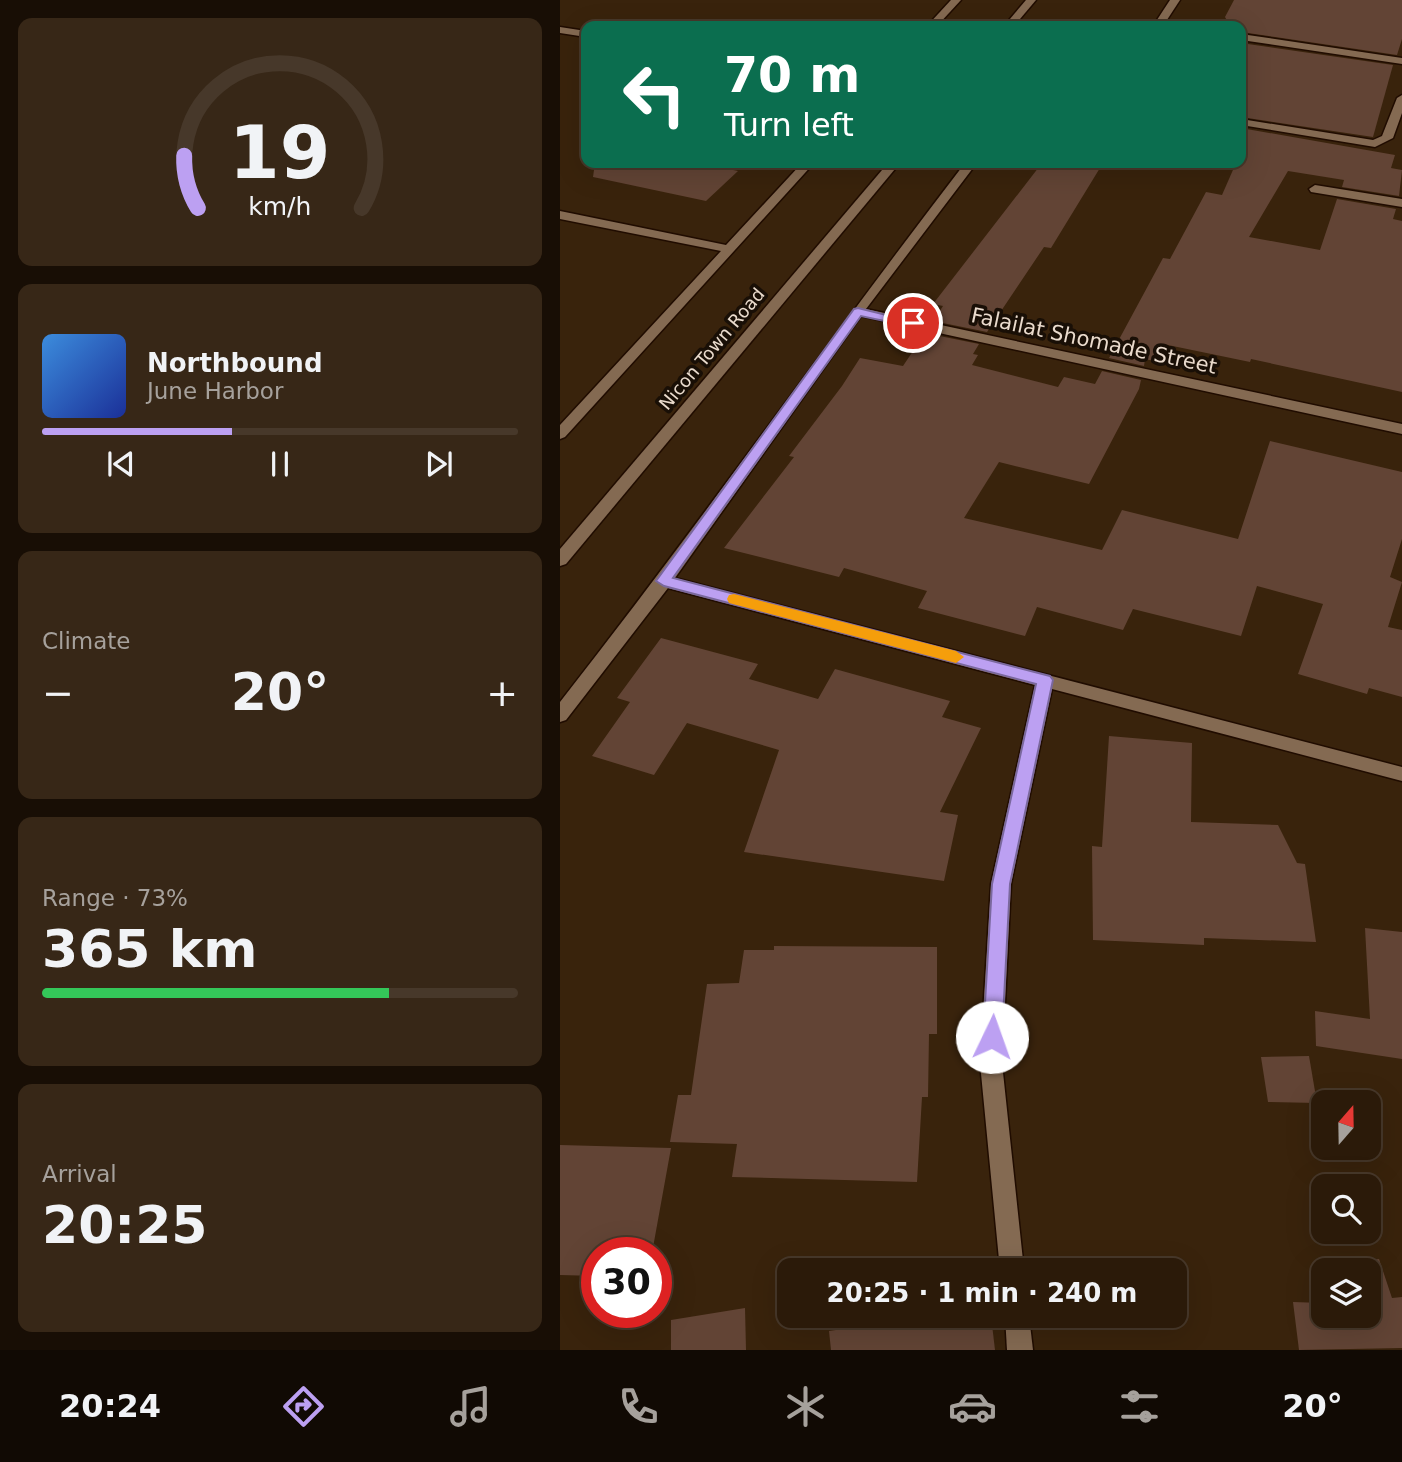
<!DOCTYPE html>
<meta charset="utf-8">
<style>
:root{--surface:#2b1a09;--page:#372717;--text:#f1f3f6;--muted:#a6a19c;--line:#47382a;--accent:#bca0f2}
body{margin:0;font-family:"DejaVu Sans",sans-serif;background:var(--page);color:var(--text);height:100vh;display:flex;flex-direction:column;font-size:26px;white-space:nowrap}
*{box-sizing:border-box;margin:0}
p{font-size:23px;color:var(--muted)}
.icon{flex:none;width:38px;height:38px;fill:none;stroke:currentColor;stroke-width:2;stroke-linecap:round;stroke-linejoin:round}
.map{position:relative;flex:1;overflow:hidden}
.panel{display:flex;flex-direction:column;gap:18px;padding:18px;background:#180e05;width:560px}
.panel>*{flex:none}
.guide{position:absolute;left:21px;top:21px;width:665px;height:147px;border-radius:14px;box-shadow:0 7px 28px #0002,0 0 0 2px var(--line);background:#0b6e4f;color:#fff;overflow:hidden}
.needle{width:46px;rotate:20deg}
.fabs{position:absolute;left:751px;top:1090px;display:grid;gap:14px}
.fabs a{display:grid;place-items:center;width:70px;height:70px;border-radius:14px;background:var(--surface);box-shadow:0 7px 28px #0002,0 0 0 2px var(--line);font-size:35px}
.speed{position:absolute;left:21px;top:1237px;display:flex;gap:14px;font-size:35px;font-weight:700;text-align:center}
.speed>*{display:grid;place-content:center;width:91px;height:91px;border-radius:50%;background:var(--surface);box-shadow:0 7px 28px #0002,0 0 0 2px var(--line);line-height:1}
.speed .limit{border:10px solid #d22;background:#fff;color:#111}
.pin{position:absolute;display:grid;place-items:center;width:60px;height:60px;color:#fff;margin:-30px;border:4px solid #fff;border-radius:50%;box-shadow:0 2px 7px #0007}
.me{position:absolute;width:77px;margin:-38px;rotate:3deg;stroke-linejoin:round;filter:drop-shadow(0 0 5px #0008)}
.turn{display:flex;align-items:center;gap:24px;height:147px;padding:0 28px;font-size:32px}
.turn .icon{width:91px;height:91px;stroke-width:2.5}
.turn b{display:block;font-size:49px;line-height:60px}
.big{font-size:52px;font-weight:600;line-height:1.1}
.panel .tile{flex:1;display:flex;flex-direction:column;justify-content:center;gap:10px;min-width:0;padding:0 24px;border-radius:14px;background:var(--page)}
.panel .dial{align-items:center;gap:0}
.dial svg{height:182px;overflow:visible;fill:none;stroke:var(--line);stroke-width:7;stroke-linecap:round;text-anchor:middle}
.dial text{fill:var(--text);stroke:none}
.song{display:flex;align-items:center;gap:21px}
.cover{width:84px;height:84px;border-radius:10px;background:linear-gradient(135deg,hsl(210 70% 55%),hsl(230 70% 35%))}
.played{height:7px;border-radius:4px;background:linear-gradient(90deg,var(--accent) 40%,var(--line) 40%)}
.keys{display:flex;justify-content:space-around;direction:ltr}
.heat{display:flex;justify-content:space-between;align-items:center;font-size:38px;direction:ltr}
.charge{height:10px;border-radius:5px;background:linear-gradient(90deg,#34c759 73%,var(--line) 0)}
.trip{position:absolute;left:217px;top:1258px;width:410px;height:70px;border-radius:14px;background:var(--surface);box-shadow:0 7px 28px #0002,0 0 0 2px var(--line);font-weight:600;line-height:70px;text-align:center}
.tab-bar{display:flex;height:112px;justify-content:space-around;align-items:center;background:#110a04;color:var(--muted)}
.tab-bar .icon{width:49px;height:49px}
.tab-bar .on{color:var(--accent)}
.tab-bar b{font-size:32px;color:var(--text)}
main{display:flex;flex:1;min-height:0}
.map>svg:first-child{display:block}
</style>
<main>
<section class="panel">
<div class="tile dial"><svg viewBox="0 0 100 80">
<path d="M14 69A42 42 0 1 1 86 69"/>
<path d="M14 69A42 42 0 0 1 8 46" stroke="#bca0f2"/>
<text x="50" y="56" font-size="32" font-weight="700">19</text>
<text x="50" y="72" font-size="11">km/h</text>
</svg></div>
<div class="tile">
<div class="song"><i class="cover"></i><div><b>Northbound</b><p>June Harbor</p></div></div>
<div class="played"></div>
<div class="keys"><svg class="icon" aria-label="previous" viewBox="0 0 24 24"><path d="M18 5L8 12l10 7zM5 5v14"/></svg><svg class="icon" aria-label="pause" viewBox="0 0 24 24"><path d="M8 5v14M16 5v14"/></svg><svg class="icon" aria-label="next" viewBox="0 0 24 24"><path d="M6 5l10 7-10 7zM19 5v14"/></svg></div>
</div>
<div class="tile"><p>Climate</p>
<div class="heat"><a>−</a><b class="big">20°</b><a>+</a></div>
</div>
<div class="tile"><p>Range · 73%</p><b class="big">365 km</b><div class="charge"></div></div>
<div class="tile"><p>Arrival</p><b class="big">20:25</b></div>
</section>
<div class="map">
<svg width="842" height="1350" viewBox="0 0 842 1350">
<rect width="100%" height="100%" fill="#39230c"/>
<g fill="#624435">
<path d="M674 0H842V39L837 55 681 32V26H670L665 17Z"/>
<path d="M681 43 833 65 813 137 681 117Z"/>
<path d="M681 128 835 155 831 168 842 170 839 196 782 187 784 180 728 171 689 237 760 250 777 199 836 209 833 219 842 221V392L691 359 690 362 603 344 594 361 585 359 584 366 549 358 603 258 610 259 646 192 662 195 676 163H681Z"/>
<path d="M35 163H139L178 171 146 201 33 177Z"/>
<path d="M482 163H543L491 248 484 247 427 332 373 321 383 306 373 304Z"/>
<path d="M365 333 419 344 413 354 418 355 412 365 498 387 504 377 535 384 542 371 581 380 579 389 529 484 439 462 404 518 542 550 562 510 678 539 710 441 842 472V539L830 577 842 582 828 627 842 630V697L809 688 807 694 738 674 763 604 697 586 681 636 573 609 563 630 477 607 465 636 358 608 367 591 284 568 279 577 164 548 234 457 229 456 282 386 300 358 343 366Z"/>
<path d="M101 638 198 664 189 679 258 699 275 669 390 701 382 717 421 728 380 812 398 815 384 881 184 852 219 750 127 723 94 775 32 756 70 702 57 698Z"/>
<path d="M549 736 632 743 631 822 718 825 737 863 745 864 756 942 644 938V945L533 940 532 846 542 847Z"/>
<path d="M805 928 842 932V1059L756 1046 755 1011 810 1019Z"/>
<path d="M214 946 377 947V1034H369L368 1097H362L357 1182 172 1177 177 1144 110 1142 118 1095H131L147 984 179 983 184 950H214Z"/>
<path d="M749 1056 757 1103 708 1102 701 1057Z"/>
<path d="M0 1145 111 1148 92 1253H37V1276L0 1275Z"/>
<path d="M819 1259 832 1298 842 1297V1348L739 1350 733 1302 763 1303V1316H808V1270H765L764 1267Z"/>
<path d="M185 1308 186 1350H111V1320Z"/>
<path d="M372 1316H431L435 1350H271L269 1331Z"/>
</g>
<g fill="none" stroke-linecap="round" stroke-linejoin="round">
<g stroke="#200c00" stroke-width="3">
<g id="street">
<path d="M391 0H401L377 26H367Z"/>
<path d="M466 0H476L454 26H444Z"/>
<path d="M610 0H620L603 26H593Z"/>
<path d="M0 27 26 31V37L0 33Z"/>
<path d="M681 34 842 58V64L681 40Z"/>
<path d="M842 95V113L833 138 815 147 681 125V119L813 140 822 136 837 98Z"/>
<path d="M242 163H254L5 437 0 439V425L161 251 0 219V211L166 245Z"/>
<path d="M328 163H340L6 564 0 566V549Z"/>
<path d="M405 163 416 164 306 309 842 424V434L301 316 115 578 842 767V781L492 689 451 884 442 1063 464 1270H440L420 1063 431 884 475 685 108 588 6 720 0 722V702C139 525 268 341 405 163Z"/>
<path d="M755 185 842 199V207L751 192 749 189Z"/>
<path d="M445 1316H469L473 1350H447Z"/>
</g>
</g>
<use href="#street" fill="#846a52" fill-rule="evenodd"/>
</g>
<path fill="#bca0f2" stroke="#7a689d" stroke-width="2" d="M298 308 359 323 353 327 301 316 113 578 490 676 493 680 450 884 442 1037 439 1044 432 1046 425 1044 423 1037 432 884 476 684 104 586 96 581 294 309Z"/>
<path fill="#f59e0b" d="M174 594 396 651 404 657 396 663 169 603 167 599 169 595Z"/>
<g text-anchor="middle" stroke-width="7" stroke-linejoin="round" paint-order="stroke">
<g font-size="18" fill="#eadbcd" stroke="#190f06">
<text transform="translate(152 349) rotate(-50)" y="6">Nicon Town Road</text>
</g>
<g font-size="21" fill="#eadbcd" stroke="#190f06">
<text transform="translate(534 341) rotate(12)" y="7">Falailat Shomade Street</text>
</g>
</g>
</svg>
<div class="fabs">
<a><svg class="needle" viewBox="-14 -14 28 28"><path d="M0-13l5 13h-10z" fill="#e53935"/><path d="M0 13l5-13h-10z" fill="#a6a19c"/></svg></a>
<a><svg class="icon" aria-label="search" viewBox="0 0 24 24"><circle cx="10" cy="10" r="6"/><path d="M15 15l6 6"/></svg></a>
<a><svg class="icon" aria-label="layers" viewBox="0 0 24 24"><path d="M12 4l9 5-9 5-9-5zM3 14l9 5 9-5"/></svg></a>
</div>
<div class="speed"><div class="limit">30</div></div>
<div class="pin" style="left:353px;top:323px;background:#d93025"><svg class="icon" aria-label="arrive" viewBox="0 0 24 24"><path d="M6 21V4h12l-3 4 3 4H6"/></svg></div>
<svg class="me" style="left:432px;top:1037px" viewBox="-20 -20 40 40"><circle r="19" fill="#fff"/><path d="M0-13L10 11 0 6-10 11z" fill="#bca0f2"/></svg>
<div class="trip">20:25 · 1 min · 240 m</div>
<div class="guide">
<div class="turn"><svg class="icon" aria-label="left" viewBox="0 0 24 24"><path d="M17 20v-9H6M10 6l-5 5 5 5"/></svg><div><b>70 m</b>Turn left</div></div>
</div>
</div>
</main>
<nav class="tab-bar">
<b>20:24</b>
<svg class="icon on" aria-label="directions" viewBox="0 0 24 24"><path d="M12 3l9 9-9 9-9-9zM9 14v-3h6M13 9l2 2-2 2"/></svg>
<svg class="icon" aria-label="music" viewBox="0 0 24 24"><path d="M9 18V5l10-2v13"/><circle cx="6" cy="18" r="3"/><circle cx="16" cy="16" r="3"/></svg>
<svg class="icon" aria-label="phone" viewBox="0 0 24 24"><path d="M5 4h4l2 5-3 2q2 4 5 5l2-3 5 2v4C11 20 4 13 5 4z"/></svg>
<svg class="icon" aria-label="climate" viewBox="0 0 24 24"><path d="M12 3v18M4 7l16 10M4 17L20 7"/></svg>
<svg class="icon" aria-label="car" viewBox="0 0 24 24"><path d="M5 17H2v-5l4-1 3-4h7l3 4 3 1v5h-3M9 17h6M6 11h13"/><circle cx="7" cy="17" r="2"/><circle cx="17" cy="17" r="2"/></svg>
<svg class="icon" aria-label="filters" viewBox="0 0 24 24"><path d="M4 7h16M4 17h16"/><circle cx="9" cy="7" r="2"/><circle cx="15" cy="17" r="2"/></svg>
<b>20°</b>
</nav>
